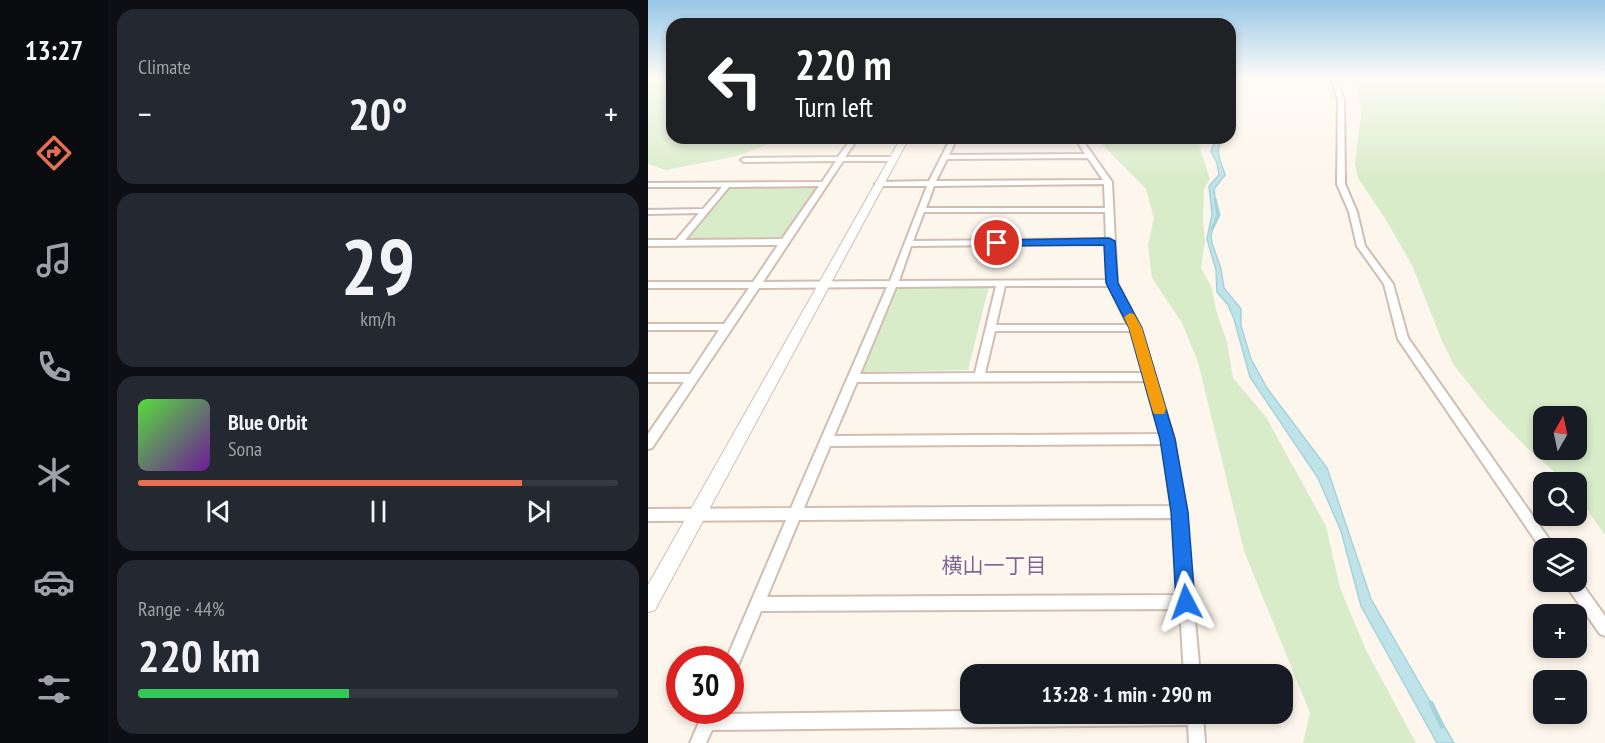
<!DOCTYPE html>
<meta charset="utf-8">
<style>
:root{--surface:#171b24;--page:#242831;--text:#f1f3f6;--muted:#9ea1a6;--line:#363941;--accent:#e76f51}
body{margin:0;font-family:"PT Sans Narrow","Noto Sans JP",sans-serif;background:var(--page);color:var(--text);height:100vh;display:flex;flex-direction:column;font-size:22px;white-space:nowrap}
*{box-sizing:border-box;margin:0}
p{font-size:20px;color:var(--muted)}
.icon{flex:none;width:33px;height:33px;fill:none;stroke:currentColor;stroke-width:2;stroke-linecap:round;stroke-linejoin:round}
.map{position:relative;flex:1;overflow:hidden}
.drawer{display:flex;flex-direction:column;gap:9px;padding:9px;background:#0d0f14;width:540px}
.drawer>*{flex:none}
.banner{position:absolute;left:18px;top:18px;width:570px;height:126px;border-radius:18px;box-shadow:0 3px 9px #0003;background:#202124;color:#fff;overflow:hidden}
.needle{width:39px;rotate:9deg}
.tools{position:absolute;left:885px;top:406px;display:grid;gap:12px}
.tools a{display:grid;place-items:center;width:54px;height:54px;border-radius:12px;background:var(--surface);box-shadow:0 3px 9px #0003;font-size:30px}
.speed{position:absolute;left:18px;top:646px;display:flex;gap:12px;font-size:30px;font-weight:700;text-align:center}
.speed>*{display:grid;place-content:center;width:78px;height:78px;border-radius:50%;background:var(--surface);box-shadow:0 3px 9px #0003;line-height:1}
.speed .limit{border:9px solid #d22;background:#fff;color:#111}
.pin{position:absolute;display:grid;place-items:center;width:51px;height:51px;color:#fff;margin:-26px;border:3px solid #fff;border-radius:50%;box-shadow:0 2px 6px #0007}
.me{position:absolute;width:66px;margin:-33px;rotate:356deg;stroke-linejoin:round;filter:drop-shadow(0 0 4px #0008)}
.turn{display:flex;align-items:center;gap:21px;height:126px;padding:0 30px;font-size:27px}
.turn .icon{width:78px;height:78px;stroke-width:2.5}
.turn b{display:block;font-size:42px;line-height:51px}
.big{font-size:45px;font-weight:700;line-height:1.1}
.drawer .card{flex:1;display:flex;flex-direction:column;justify-content:center;gap:9px;min-width:0;padding:0 21px;border-radius:18px;background:var(--page)}
.drawer .dial{align-items:center;gap:0}
.dial b{font-size:78px;line-height:1}
.song{display:flex;align-items:center;gap:18px}
.cover{width:72px;height:72px;border-radius:9px;background:linear-gradient(135deg,hsl(110 70% 55%),hsl(280 70% 35%))}
.played{height:6px;border-radius:3px;background:linear-gradient(90deg,var(--accent) 80%,var(--line) 80%)}
.keys{display:flex;justify-content:space-around;direction:ltr}
.heat{display:flex;justify-content:space-between;align-items:center;font-size:33px;direction:ltr}
.charge{height:9px;border-radius:4px;background:linear-gradient(90deg,#34c759 44%,var(--line) 0)}
.trip{position:absolute;left:312px;top:664px;width:333px;height:60px;border-radius:18px;background:var(--surface);box-shadow:0 3px 9px #0003;font-weight:700;line-height:60px;text-align:center}
main{display:flex;flex:1;min-height:0}
.tabs{display:flex;flex-direction:column;width:108px;justify-content:space-around;align-items:center;background:#090b0e;color:var(--muted)}
.tabs .icon{width:42px;height:42px}
.tabs .selected{color:var(--accent)}
.tabs b{font-size:27px;color:var(--text)}
.map>svg:first-child{display:block}
</style>
<main>
<nav class="tabs">
<b>13:27</b>
<svg class="icon selected" aria-label="directions" viewBox="0 0 24 24"><path d="M12 3l9 9-9 9-9-9zM9 14v-3h6M13 9l2 2-2 2"/></svg>
<svg class="icon" aria-label="music" viewBox="0 0 24 24"><path d="M9 18V5l10-2v13"/><circle cx="6" cy="18" r="3"/><circle cx="16" cy="16" r="3"/></svg>
<svg class="icon" aria-label="phone" viewBox="0 0 24 24"><path d="M5 4h4l2 5-3 2q2 4 5 5l2-3 5 2v4C11 20 4 13 5 4z"/></svg>
<svg class="icon" aria-label="climate" viewBox="0 0 24 24"><path d="M12 3v18M4 7l16 10M4 17L20 7"/></svg>
<svg class="icon" aria-label="car" viewBox="0 0 24 24"><path d="M5 17H2v-5l4-1 3-4h7l3 4 3 1v5h-3M9 17h6M6 11h13"/><circle cx="7" cy="17" r="2"/><circle cx="17" cy="17" r="2"/></svg>
<svg class="icon" aria-label="filters" viewBox="0 0 24 24"><path d="M4 7h16M4 17h16"/><circle cx="9" cy="7" r="2"/><circle cx="15" cy="17" r="2"/></svg>
</nav>
<section class="drawer">
<div class="card"><p>Climate</p>
<div class="heat"><a>−</a><b class="big">20°</b><a>+</a></div>
</div>
<div class="card dial"><b>29</b><p>km/h</p></div>
<div class="card">
<div class="song"><i class="cover"></i><div><b>Blue Orbit</b><p>Sona</p></div></div>
<div class="played"></div>
<div class="keys"><svg class="icon" aria-label="previous" viewBox="0 0 24 24"><path d="M18 5L8 12l10 7zM5 5v14"/></svg><svg class="icon" aria-label="pause" viewBox="0 0 24 24"><path d="M8 5v14M16 5v14"/></svg><svg class="icon" aria-label="next" viewBox="0 0 24 24"><path d="M6 5l10 7-10 7zM19 5v14"/></svg></div>
</div>
<div class="card"><p>Range · 44%</p><b class="big">220 km</b><div class="charge"></div></div>
</section>
<div class="map">
<svg width="957" height="743" viewBox="0 0 957 743">
<rect width="100%" height="100%" fill="#fdf6ec"/>
<g fill="#d8ecc9" fill-rule="evenodd">
<path d="M0 77H24V138H135L90 156 18 170 0 164Z"/>
<path d="M704 77H957V535L929 495 928 483H919L877 446 839 407 806 365 794 341 764 265 738 220 710 178 707 164 713 114 711 96ZM896 417H928V450H896Z"/>
<path d="M448 138H513L551 145 562 179 556 189 555 221 557 241 553 268 564 288 568 310 579 342 585 378 618 417 678 526 692 588 718 650 768 743H655L662 713 596 551 550 362 534 323 504 278 500 245 506 218 498 189Z"/>
<path d="M169 186 133 239 37 240 83 187Z"/>
<path d="M341 286 320 370 212 372 247 287Z"/>
</g>
<path fill="#bfe3e8" stroke="#a5d3da" stroke-width="1.5" d="M567 138H574C566 152 573 160 577 175L566 189 569 214 563 235 564 243 573 269 576 288 593 309V326L603 359 619 388 679 468 723 599 806 743H789L713 606 693 531 670 478 602 377 586 319 580 305 569 292 568 270 559 239 564 214 561 186 571 175 569 163 563 152Z"/>
<g fill="none" stroke-linecap="round" stroke-linejoin="round">
<path stroke="#a5d3da" stroke-width="3" d="M564 229 571 215 567 199"/>
<path stroke="#a5d3da" stroke-width="5" d="M783 703 794 726"/>
<g stroke="#d1beb0" stroke-width="4">
<g id="minor">
<path d="M681 77H687L696 100 697 184 709 212 717 246 745 284 760 338 908 549H896V553L750 339 736 284 709 246 701 212 689 184 690 100 684 81Z"/>
<path d="M204 138H210L197 157H245L248 159 245 161H195L115 282 242 281 279 186H231L227 184 231 182 281 181 303 138H309L301 155 437 154 427 138H433L464 182 469 283 492 328 526 439 537 512 552 675H536L532 609 113 611 87 673 82 676V660H78L138 520 0 521V509L143 508 239 287 111 288 4 448 0 449V434L36 382H0V374H42L71 330H0V324H76L101 288H0V282H105L130 245 0 246V240H28L51 213 0 214V210L55 209 74 187H0V183L174 182 188 161 96 162 93 160 96 158 190 157ZM440 158 455 180 288 181 299 159ZM456 184 457 208H278L286 186ZM171 186 134 239 37 240 81 187ZM276 212H457L458 239 265 241ZM458 244 459 280 251 281 263 246ZM348 286 327 373 212 374 248 287ZM357 286H461L480 325H348ZM347 331H483L495 373H337ZM497 381 513 434 186 436 209 382ZM515 444 524 506 156 508 182 446ZM525 518 530 595 119 597 151 520Z"/>
<path d="M929 577 957 616V636L952 634 919 587 917 582H928Z"/>
<path d="M56 711H72L71 714 322 711V714H555L557 743H541L540 725 64 730 58 743H42Z"/>
</g>
</g>
<g stroke="#d1beb0" stroke-width="2">
<path id="tertiary" d="M253 138H261L7 610 0 612V585Z"/>
</g>
<use href="#minor" fill="#fff" fill-rule="evenodd"/>
<use href="#tertiary" fill="#fff" fill-rule="evenodd"/>
</g>
<linearGradient id="sky" x2="0" y2="1"><stop stop-color="#97c7e8"/><stop offset="0.43" stop-color="#fefbf6"/><stop offset="1" stop-color="#fefbf6" stop-opacity="0"/></linearGradient>
<rect width="957" height="181" fill="url(#sky)"/>
<path fill="#1a73e8" stroke="#114b97" stroke-width="1.5" d="M461 238 467 241 470 283 494 328 527 439 540 512 547 602 544 609 538 611 531 609 528 602 523 512 512 439 481 328 458 283 456 245 349 246 344 243 349 240Z"/>
<path fill="#f59e0b" d="M482 313 486 314 494 328 518 409 516 414H506L504 409 481 328 476 317Z"/>
<g text-anchor="middle" stroke-width="4.5" stroke-linejoin="round" paint-order="stroke">
<g font-size="21" fill="#846695" stroke="#fffaf3">
<text x="346" y="573">横山一丁目</text>
</g>
</g>
</svg>
<div class="tools">
<a><svg class="needle" viewBox="-14 -14 28 28"><path d="M0-13l5 13h-10z" fill="#e53935"/><path d="M0 13l5-13h-10z" fill="#9ea1a6"/></svg></a>
<a><svg class="icon" aria-label="search" viewBox="0 0 24 24"><circle cx="10" cy="10" r="6"/><path d="M15 15l6 6"/></svg></a>
<a><svg class="icon" aria-label="layers" viewBox="0 0 24 24"><path d="M12 4l9 5-9 5-9-5zM3 14l9 5 9-5"/></svg></a>
<a>+</a>
<a>−</a>
</div>
<div class="speed"><div class="limit">30</div></div>
<div class="pin" style="left:349px;top:243px;background:#d93025"><svg class="icon" aria-label="arrive" viewBox="0 0 24 24"><path d="M6 21V4h12l-3 4 3 4H6"/></svg></div>
<svg class="me" style="left:538px;top:602px" viewBox="-20 -20 40 40"><path d="M0-17L14 15 0 8-14 15z" fill="#1a73e8" stroke="#fff" stroke-width="4"/></svg>
<div class="trip">13:28 · 1 min · 290 m</div>
<div class="banner">
<div class="turn"><svg class="icon" aria-label="left" viewBox="0 0 24 24"><path d="M17 20v-9H6M10 6l-5 5 5 5"/></svg><div><b>220 m</b>Turn left</div></div>
</div>
</div>
</main>
